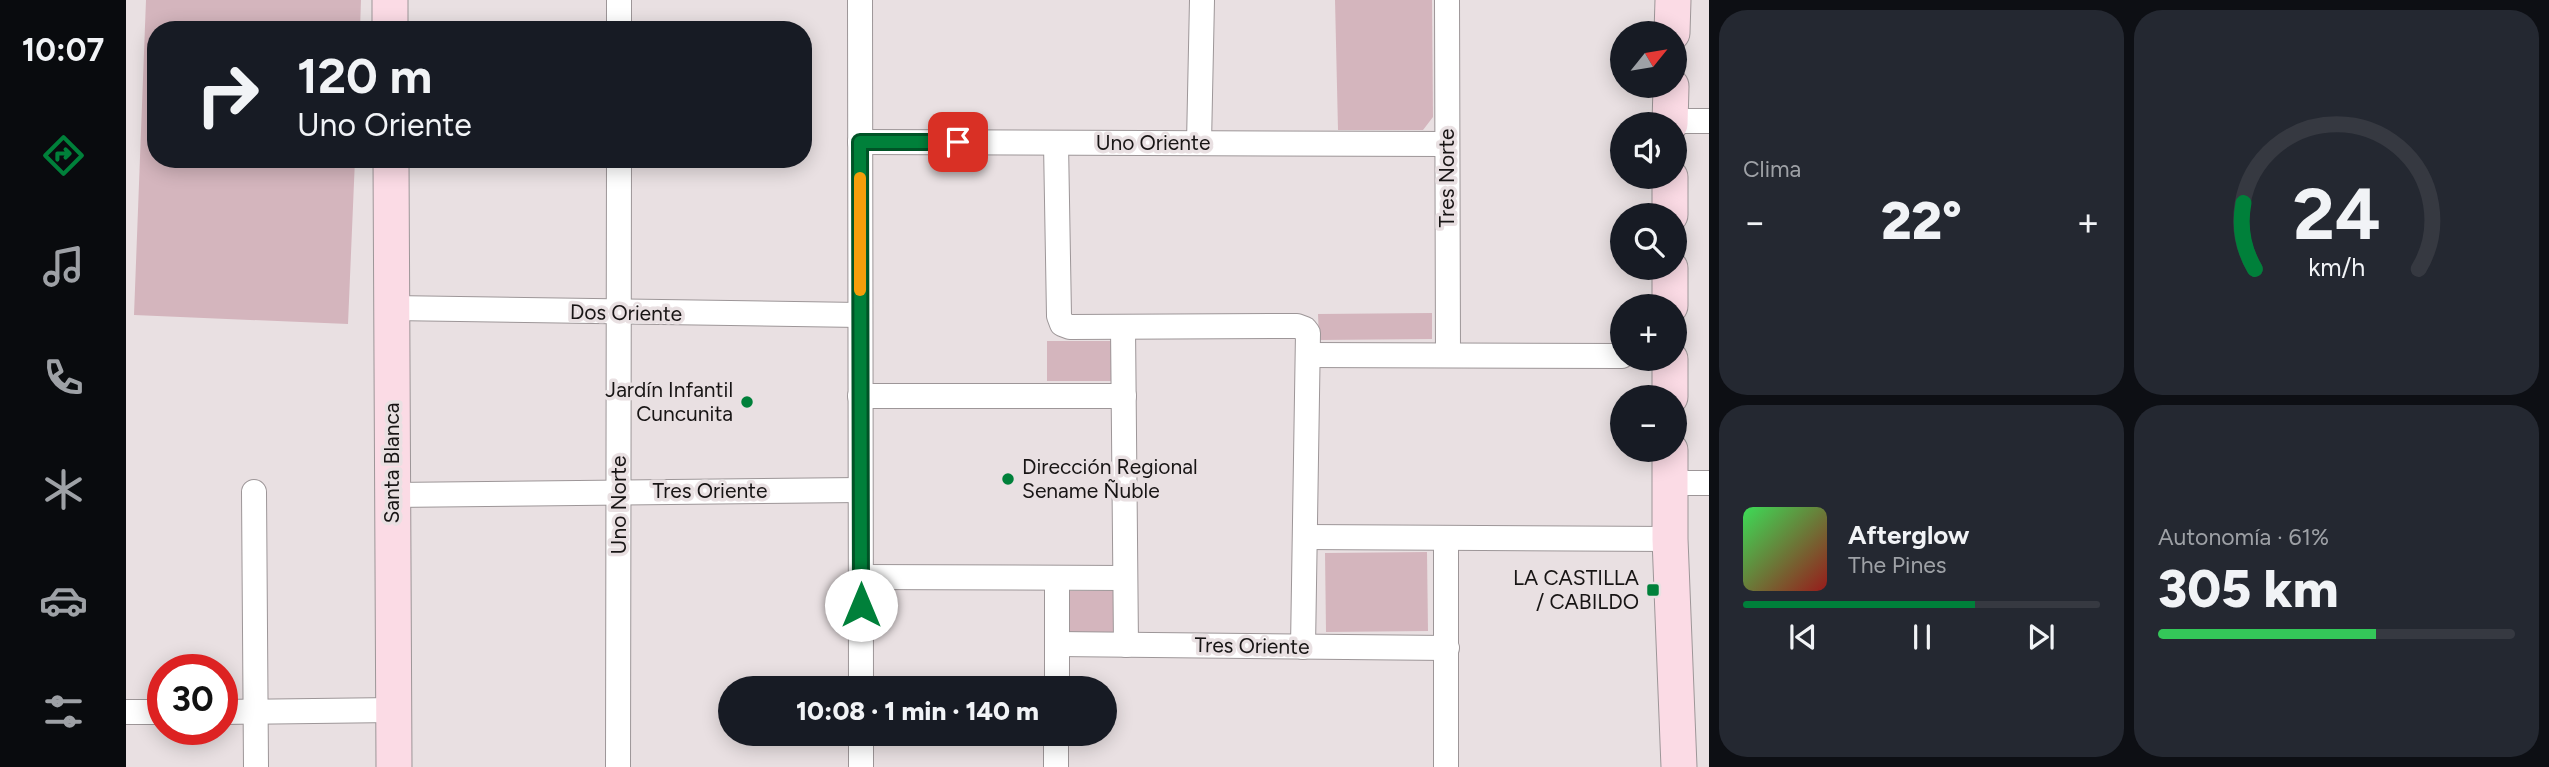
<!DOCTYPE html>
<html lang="es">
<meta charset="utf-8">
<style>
:root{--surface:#171b24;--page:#242831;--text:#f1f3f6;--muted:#9ea1a6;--line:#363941;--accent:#00803a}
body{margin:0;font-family:Figtree,sans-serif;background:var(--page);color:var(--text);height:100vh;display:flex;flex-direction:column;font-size:26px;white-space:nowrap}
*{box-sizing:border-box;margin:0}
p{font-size:23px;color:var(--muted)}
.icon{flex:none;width:38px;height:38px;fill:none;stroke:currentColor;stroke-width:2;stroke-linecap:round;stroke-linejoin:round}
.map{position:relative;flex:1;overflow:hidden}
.details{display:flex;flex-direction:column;gap:10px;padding:10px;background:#0d0f14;width:840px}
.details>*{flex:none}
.hud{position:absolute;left:21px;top:21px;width:665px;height:147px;border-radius:28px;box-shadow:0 4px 18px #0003;background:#171b24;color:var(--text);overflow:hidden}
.needle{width:46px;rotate:60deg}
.buttons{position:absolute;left:1484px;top:21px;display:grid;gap:14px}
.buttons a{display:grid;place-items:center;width:77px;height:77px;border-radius:50%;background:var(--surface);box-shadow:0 4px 18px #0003;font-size:35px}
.speed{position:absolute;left:21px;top:654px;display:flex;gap:14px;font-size:35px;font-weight:700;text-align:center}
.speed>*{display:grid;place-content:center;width:91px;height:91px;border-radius:50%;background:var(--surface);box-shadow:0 4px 18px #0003;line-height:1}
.speed .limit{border:10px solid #d22;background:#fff;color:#111}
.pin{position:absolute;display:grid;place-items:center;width:60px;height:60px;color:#fff;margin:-30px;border-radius:14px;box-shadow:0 4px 10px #0006}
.me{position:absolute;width:77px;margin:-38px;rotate:0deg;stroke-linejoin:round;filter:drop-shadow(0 0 5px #0008)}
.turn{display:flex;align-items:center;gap:24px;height:147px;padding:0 35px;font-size:32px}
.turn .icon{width:91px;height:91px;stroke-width:2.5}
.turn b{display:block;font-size:49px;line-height:60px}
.big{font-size:52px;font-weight:800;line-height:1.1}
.details .tile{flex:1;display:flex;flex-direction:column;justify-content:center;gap:10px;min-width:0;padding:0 24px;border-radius:28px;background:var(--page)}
.details .dial{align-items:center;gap:0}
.dial svg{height:182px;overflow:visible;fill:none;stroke:var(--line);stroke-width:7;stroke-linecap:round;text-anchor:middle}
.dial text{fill:var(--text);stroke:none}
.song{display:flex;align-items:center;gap:21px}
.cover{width:84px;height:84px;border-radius:10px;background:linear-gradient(135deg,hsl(130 70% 55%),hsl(0 70% 35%))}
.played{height:7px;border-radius:4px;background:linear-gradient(90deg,var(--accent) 65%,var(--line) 65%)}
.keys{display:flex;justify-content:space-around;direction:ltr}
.heat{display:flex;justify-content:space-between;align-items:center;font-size:38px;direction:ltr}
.charge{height:10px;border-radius:5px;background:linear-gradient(90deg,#34c759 61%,var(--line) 0)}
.details .tiles{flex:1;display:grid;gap:10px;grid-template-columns:repeat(2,1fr)}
.trip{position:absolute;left:592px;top:676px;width:399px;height:70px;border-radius:35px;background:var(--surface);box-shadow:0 4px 18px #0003;font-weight:800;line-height:70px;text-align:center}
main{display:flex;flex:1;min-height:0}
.tabs{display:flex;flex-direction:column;width:126px;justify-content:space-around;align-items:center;background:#090b0e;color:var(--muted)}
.tabs .icon{width:49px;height:49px}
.tabs .selected{color:var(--accent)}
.tabs b{font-size:32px;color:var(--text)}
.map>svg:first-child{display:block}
</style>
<main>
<nav class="tabs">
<b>10:07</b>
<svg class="icon selected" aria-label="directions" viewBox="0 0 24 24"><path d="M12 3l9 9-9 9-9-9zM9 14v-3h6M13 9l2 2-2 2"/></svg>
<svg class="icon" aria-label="music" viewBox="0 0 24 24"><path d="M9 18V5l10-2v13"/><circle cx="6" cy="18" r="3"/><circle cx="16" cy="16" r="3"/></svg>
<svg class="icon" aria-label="phone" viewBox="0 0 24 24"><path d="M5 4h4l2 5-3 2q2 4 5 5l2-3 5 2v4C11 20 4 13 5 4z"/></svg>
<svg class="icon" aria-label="climate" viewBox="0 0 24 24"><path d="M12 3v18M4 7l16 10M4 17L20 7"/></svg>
<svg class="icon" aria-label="car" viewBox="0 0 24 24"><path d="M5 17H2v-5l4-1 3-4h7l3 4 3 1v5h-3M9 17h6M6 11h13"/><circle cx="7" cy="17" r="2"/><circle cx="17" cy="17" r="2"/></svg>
<svg class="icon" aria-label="filters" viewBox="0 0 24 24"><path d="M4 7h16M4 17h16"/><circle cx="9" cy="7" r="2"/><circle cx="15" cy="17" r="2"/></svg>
</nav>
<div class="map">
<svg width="1583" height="767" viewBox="0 0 1583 767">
<rect width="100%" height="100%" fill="#e9e0e2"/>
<g fill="#d4b5bd">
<path d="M20 0H235L234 30H30V159H229L222 324 8 315Z"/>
<path d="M1209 0H1306L1307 117 1297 130H1212Z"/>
<path d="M1306 313V339L1193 340 1192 314Z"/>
<path d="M921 341H986L987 381H921Z"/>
<path d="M1301 552 1302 631 1200 632 1199 553Z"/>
<path d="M942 591H987L988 632H942Z"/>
</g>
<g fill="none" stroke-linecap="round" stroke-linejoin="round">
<g stroke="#9d9698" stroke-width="26">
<g id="street">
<path d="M734 0 735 688"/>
<path d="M1321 0 1322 355"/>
<path d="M493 30V0"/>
<path d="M1544 121H1583"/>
<path d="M734 142 1321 144"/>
<path d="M930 143 933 316 936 324 944 327 1171 326 1179 329 1182 333 1177 647"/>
<path d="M1073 143 1076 0"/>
<path d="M266 308 734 315"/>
<path d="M997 327 1000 645"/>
<path d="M1182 355 1496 356"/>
<path d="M734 396H998"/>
<path d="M1544 483H1583"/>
<path d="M128 492 130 767"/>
<path d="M266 495 734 490"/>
<path d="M1179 537 1544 539"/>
<path d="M1320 538V767"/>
<path d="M735 577 999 578"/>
<path d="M931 578V688"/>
<path d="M931 644 1321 648"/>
<path d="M0 712H37"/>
<path d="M96 712 268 710"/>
<path d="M735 733V767"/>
<path d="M492 767 493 159"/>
<path d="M930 767V733"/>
</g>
</g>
<g stroke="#9d9698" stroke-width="37">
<g id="secondary">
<path d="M264 0V30"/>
<path d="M1546 33 1547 0"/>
<path d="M1544 124 1545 86"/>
<path d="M265 159 268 767"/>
<path d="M1544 215V177"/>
<path d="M1544 306V268"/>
<path d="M1544 397V359"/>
<path d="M1544 450V539L1553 767"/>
</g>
</g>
<use href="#street" stroke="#fff" stroke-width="24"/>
<use href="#secondary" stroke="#fbdbe5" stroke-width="35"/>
</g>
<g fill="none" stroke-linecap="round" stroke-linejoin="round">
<g stroke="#005326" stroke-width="18">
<path id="route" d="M735 605 734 142H832"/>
</g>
<use href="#route" stroke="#00803a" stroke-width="12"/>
<path stroke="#f59e0b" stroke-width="12" d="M734 178V290"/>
</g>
<g fill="#00803a" stroke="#e9e0e2" stroke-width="2.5">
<circle cx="621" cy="402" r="7"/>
<circle cx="882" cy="479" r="7"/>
<rect x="1520" y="583" width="14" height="14" rx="3.5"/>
</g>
<g text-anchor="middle" stroke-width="7" stroke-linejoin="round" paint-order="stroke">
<g font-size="21" fill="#181515" stroke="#e9e0e2">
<text x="1027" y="150">Uno Oriente</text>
<text transform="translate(1321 178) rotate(-90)" y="7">Tres Norte</text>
<text transform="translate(500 313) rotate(1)" y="7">Dos Oriente</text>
<text transform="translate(266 463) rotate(-90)" y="7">Santa Blanca</text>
<text x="584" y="498">Tres Oriente</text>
<text transform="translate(493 505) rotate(-90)" y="7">Uno Norte</text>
<text transform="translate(1126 646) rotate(1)" y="7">Tres Oriente</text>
</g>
<g font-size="21" fill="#181515" stroke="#e9e0e2" text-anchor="end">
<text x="607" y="397">Jardín Infantil<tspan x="607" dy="24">Cuncunita</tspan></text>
<text x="896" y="474" text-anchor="start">Dirección Regional<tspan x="896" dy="24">Sename Ñuble</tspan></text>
<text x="1513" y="585">LA CASTILLA<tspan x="1513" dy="24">/ CABILDO</tspan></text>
</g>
</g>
</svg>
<div class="buttons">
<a><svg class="needle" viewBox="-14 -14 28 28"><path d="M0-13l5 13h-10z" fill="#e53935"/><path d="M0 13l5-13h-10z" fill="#9ea1a6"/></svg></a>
<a><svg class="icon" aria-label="sound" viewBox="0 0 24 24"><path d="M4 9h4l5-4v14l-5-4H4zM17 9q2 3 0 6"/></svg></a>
<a><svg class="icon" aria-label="search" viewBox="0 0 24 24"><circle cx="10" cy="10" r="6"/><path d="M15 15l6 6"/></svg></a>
<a>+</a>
<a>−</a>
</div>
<div class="speed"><div class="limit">30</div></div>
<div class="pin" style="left:832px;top:142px;background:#d93025"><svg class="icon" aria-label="arrive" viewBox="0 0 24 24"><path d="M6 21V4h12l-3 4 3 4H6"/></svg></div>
<svg class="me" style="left:735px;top:605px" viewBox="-20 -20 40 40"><circle r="19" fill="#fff"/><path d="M0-13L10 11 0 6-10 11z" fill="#00803a"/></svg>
<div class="trip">10:08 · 1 min · 140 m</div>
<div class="hud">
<div class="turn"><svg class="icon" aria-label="right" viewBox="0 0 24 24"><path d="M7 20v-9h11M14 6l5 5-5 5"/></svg><div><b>120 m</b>Uno Oriente</div></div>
</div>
</div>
<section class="details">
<div class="tiles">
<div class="tile"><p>Clima</p>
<div class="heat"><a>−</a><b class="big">22°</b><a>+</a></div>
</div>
<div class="tile dial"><svg viewBox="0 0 100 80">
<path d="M14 69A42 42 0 1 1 86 69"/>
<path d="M14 69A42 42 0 0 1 9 40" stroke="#00803a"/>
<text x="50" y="56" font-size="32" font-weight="700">24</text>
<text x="50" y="72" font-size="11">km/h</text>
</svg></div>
<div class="tile">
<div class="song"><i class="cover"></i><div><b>Afterglow</b><p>The Pines</p></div></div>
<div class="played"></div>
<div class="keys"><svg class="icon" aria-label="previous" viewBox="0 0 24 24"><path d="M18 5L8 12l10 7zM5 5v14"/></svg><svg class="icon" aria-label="pause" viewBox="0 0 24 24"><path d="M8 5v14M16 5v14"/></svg><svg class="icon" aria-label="next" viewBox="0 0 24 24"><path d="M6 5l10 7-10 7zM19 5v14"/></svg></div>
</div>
<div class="tile"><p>Autonomía · 61%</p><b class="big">305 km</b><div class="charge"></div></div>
</div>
</section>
</main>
